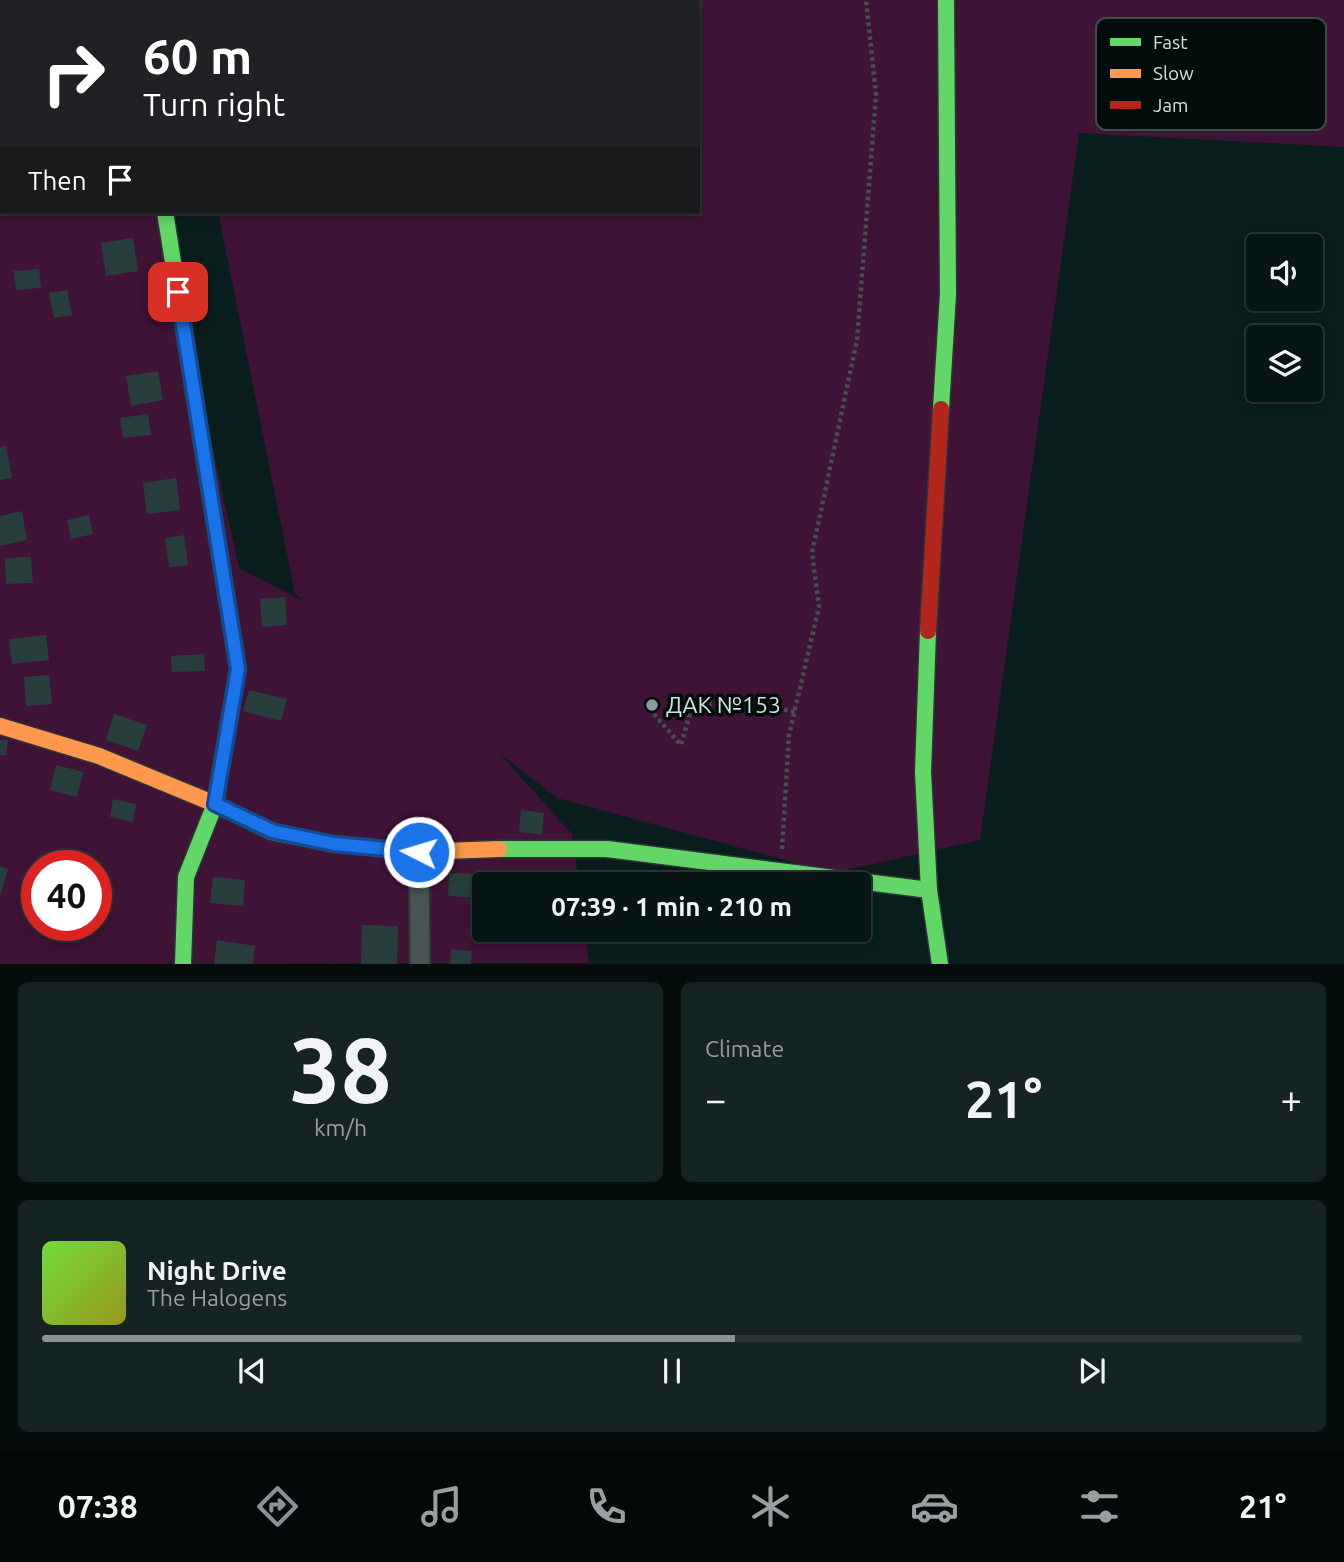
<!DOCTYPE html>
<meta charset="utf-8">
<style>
:root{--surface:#071615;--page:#152322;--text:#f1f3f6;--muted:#989fa0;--line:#283534;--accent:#8c9099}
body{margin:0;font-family:Ubuntu,sans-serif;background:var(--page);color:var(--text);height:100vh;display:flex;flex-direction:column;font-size:26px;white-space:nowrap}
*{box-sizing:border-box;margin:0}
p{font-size:23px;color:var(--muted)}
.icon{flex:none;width:38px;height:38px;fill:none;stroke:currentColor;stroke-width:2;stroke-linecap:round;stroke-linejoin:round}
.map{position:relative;height:964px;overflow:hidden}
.details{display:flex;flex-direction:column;gap:18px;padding:18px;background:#040c0c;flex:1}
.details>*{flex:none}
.top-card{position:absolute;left:0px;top:0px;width:700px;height:214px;box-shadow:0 4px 10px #0003,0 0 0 2px var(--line);background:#202124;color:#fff;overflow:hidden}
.tools{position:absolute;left:1246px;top:234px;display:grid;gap:14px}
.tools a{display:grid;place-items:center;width:77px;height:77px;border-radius:7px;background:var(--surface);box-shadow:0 4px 10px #0003,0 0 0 2px var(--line);font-size:35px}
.speed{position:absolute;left:21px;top:850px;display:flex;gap:14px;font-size:35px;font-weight:700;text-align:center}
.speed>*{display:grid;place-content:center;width:91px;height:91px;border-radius:50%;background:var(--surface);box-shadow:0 4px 10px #0003,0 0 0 2px var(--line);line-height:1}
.speed .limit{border:10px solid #d22;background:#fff;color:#111}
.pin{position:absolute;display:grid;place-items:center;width:60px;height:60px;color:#fff;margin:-30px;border-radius:14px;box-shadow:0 4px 10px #0006}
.me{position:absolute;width:77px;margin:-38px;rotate:275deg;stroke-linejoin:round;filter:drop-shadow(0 0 5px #0008)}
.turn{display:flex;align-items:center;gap:24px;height:147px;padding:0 28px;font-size:32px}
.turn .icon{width:91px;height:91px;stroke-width:2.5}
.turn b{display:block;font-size:49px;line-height:60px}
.then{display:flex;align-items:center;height:66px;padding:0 28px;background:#0003;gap:14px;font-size:26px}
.big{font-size:52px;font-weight:600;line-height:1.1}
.details .tile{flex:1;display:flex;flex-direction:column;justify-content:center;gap:10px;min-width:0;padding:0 24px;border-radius:10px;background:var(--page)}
.details .dial{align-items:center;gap:0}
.dial b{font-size:91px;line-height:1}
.song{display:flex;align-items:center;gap:21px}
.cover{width:84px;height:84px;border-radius:10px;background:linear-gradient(135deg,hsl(100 70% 55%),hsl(60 70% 35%))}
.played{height:7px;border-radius:4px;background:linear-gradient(90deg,var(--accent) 55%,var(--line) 55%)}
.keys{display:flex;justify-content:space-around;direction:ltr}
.heat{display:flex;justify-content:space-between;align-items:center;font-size:38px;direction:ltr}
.details .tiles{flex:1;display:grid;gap:18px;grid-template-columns:1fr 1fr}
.tile:last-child{grid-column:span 2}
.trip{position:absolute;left:472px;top:872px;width:399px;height:70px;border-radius:7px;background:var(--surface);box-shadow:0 4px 10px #0003,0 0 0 2px var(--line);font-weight:600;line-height:70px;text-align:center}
.menu{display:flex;height:112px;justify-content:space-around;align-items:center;background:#030908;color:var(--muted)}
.menu .icon{width:49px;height:49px}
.menu .on{color:var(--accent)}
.menu b{font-size:32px;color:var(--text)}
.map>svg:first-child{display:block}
</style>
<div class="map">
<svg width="1344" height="964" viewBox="0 0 1344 964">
<rect width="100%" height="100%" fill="#091e1c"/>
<path fill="#3f1336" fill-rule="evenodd" d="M0 0H114L115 2H2V212H161L239 568 305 602 295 594 218 212H698V2H176V0H1344V147L1079 133 980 840 833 873 557 798 499 753 572 834 579 884H485V929H585L589 963 0 964ZM37 866H96V926H37Z"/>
<g fill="#273e3c">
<path d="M133 238 138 271 106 276 101 243Z"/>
<path d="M39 269 41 288 16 290 14 271Z"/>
<path d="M67 290 72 315 54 318 49 293Z"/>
<path d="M158 371 163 400 131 406 126 376Z"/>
<path d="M148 414 151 435 123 438 120 418Z"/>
<path d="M6 445 12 478 0 480V447Z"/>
<path d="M176 478 180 510 147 514 143 483Z"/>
<path d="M22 511 27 540 0 546V516Z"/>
<path d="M89 515 93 534 71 539 67 520Z"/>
<path d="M184 535 188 565 169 567 165 538Z"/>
<path d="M31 557 33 583 6 584 5 558Z"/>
<path d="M285 597 287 625 262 627 260 599Z"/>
<path d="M46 635 49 660 12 664 9 639Z"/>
<path d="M204 654 205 671 172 672 171 656Z"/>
<path d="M49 675 52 704 26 706 24 677Z"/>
<path d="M249 690 287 699 281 721 243 711Z"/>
<path d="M114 714 147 725 138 751 106 740Z"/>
<path d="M0 740H8L6 755H0Z"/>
<path d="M56 765 83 772 77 797 50 790Z"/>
<path d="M113 799 136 804 133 822 110 817Z"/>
<path d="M521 810 544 813 542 835 519 832Z"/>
<path d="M0 866 8 869 1 894H0Z"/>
<path d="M449 873 481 874 480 898 448 896Z"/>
<path d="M213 877 245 880 243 906 210 903Z"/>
<path d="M362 925 398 926 397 964H361Z"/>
<path d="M217 940 255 946 253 964H214Z"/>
<path d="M451 949 472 951 471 964H450Z"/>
</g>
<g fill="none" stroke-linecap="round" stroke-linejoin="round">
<g stroke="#2b3736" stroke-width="23">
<g id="street">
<path d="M0 44H2"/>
<path d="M419 852 420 964"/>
</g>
</g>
<g stroke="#2b3736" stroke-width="19">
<g id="fast">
<path d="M165 212 238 669 215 804 186 877 183 964"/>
<path d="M941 409 948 294 946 0"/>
<path d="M928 631 923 772 929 890 940 964"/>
<path d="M499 849H607L929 890"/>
</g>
</g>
<g stroke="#2b3736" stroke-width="19">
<path id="slow" d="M0 726 99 756 215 804 272 832 334 844 419 852 499 849"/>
</g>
<g stroke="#2b3736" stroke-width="19">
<path id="jam" d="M928 631 941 409"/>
</g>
<g stroke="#445150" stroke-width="4.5" stroke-dasharray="3.5 3.5" stroke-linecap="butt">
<path d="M654 714 681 745 692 706 744 701 795 712"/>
<path d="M782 849 789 735 819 607 812 553 857 340 876 95 866 0"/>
</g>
<use href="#street" stroke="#465452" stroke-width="19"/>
<use href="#fast" stroke="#63d668" stroke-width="16"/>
<use href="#slow" stroke="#ff974d" stroke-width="16"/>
<use href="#jam" stroke="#b3261e" stroke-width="16"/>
</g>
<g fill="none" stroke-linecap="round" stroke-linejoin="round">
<g stroke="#114b97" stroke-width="18">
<path id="route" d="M178 292 238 669 215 804 272 831 334 844 419 852"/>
</g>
<use href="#route" stroke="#1a73e8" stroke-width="12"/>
</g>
<circle fill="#899d9a" stroke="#010c0b" stroke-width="2.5" cx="652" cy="705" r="7"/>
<g text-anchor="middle" stroke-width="7" stroke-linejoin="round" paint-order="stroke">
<g font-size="23" fill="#cee1de" stroke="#010c0b" text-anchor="start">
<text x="666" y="713">ДАК №153</text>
</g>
</g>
<rect x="1096" y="18" width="230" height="112" rx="10" fill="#010c0b" stroke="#3e4c4a" stroke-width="2"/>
<rect x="1110" y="38" width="31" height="8" fill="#63d668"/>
<rect x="1110" y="69" width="31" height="9" fill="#ff974d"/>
<rect x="1110" y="101" width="31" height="8" fill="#b3261e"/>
<g font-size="19" fill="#cee1de">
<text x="1153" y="49">Fast</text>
<text x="1153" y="80">Slow</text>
<text x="1153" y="112">Jam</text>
</g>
</svg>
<div class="tools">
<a><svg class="icon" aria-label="sound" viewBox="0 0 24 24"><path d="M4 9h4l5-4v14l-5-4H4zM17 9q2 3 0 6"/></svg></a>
<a><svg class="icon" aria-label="layers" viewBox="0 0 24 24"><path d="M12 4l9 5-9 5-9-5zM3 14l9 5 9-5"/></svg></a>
</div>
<div class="speed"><div class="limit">40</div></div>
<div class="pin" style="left:178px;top:292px;background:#d93025"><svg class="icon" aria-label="arrive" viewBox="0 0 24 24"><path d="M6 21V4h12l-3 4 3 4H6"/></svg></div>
<svg class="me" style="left:419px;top:852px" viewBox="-20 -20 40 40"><circle r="17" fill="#1a73e8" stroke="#fff" stroke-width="3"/><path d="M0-11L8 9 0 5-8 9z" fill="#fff"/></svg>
<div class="trip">07:39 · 1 min · 210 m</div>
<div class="top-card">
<div class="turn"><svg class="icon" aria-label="right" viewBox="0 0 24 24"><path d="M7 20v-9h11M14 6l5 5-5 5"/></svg><div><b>60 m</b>Turn right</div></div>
<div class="then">Then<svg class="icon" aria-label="arrive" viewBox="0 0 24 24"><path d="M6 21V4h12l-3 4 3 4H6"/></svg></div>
</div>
</div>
<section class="details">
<div class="tiles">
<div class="tile dial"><b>38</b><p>km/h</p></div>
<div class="tile"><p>Climate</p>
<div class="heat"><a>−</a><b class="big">21°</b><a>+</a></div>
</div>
<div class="tile">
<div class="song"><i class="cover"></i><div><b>Night Drive</b><p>The Halogens</p></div></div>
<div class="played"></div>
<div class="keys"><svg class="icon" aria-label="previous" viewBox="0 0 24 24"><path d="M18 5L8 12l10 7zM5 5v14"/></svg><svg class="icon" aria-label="pause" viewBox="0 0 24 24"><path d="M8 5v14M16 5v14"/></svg><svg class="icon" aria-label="next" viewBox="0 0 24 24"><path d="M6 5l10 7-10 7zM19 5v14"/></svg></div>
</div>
</div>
</section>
<nav class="menu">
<b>07:38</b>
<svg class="icon on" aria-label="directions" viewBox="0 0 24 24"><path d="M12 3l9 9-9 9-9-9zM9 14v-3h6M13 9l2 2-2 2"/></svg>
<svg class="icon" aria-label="music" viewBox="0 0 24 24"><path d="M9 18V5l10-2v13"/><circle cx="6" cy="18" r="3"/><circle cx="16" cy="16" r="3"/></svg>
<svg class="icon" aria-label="phone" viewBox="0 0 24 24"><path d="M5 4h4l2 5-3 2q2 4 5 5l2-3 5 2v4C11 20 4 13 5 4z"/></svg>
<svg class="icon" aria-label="climate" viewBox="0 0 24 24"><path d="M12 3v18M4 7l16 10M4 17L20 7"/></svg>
<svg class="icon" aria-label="car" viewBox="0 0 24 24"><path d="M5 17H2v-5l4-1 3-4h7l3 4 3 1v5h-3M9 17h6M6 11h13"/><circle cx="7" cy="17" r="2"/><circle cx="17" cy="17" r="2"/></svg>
<svg class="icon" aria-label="filters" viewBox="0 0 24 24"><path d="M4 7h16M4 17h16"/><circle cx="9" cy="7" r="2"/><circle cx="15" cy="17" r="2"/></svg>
<b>21°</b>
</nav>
